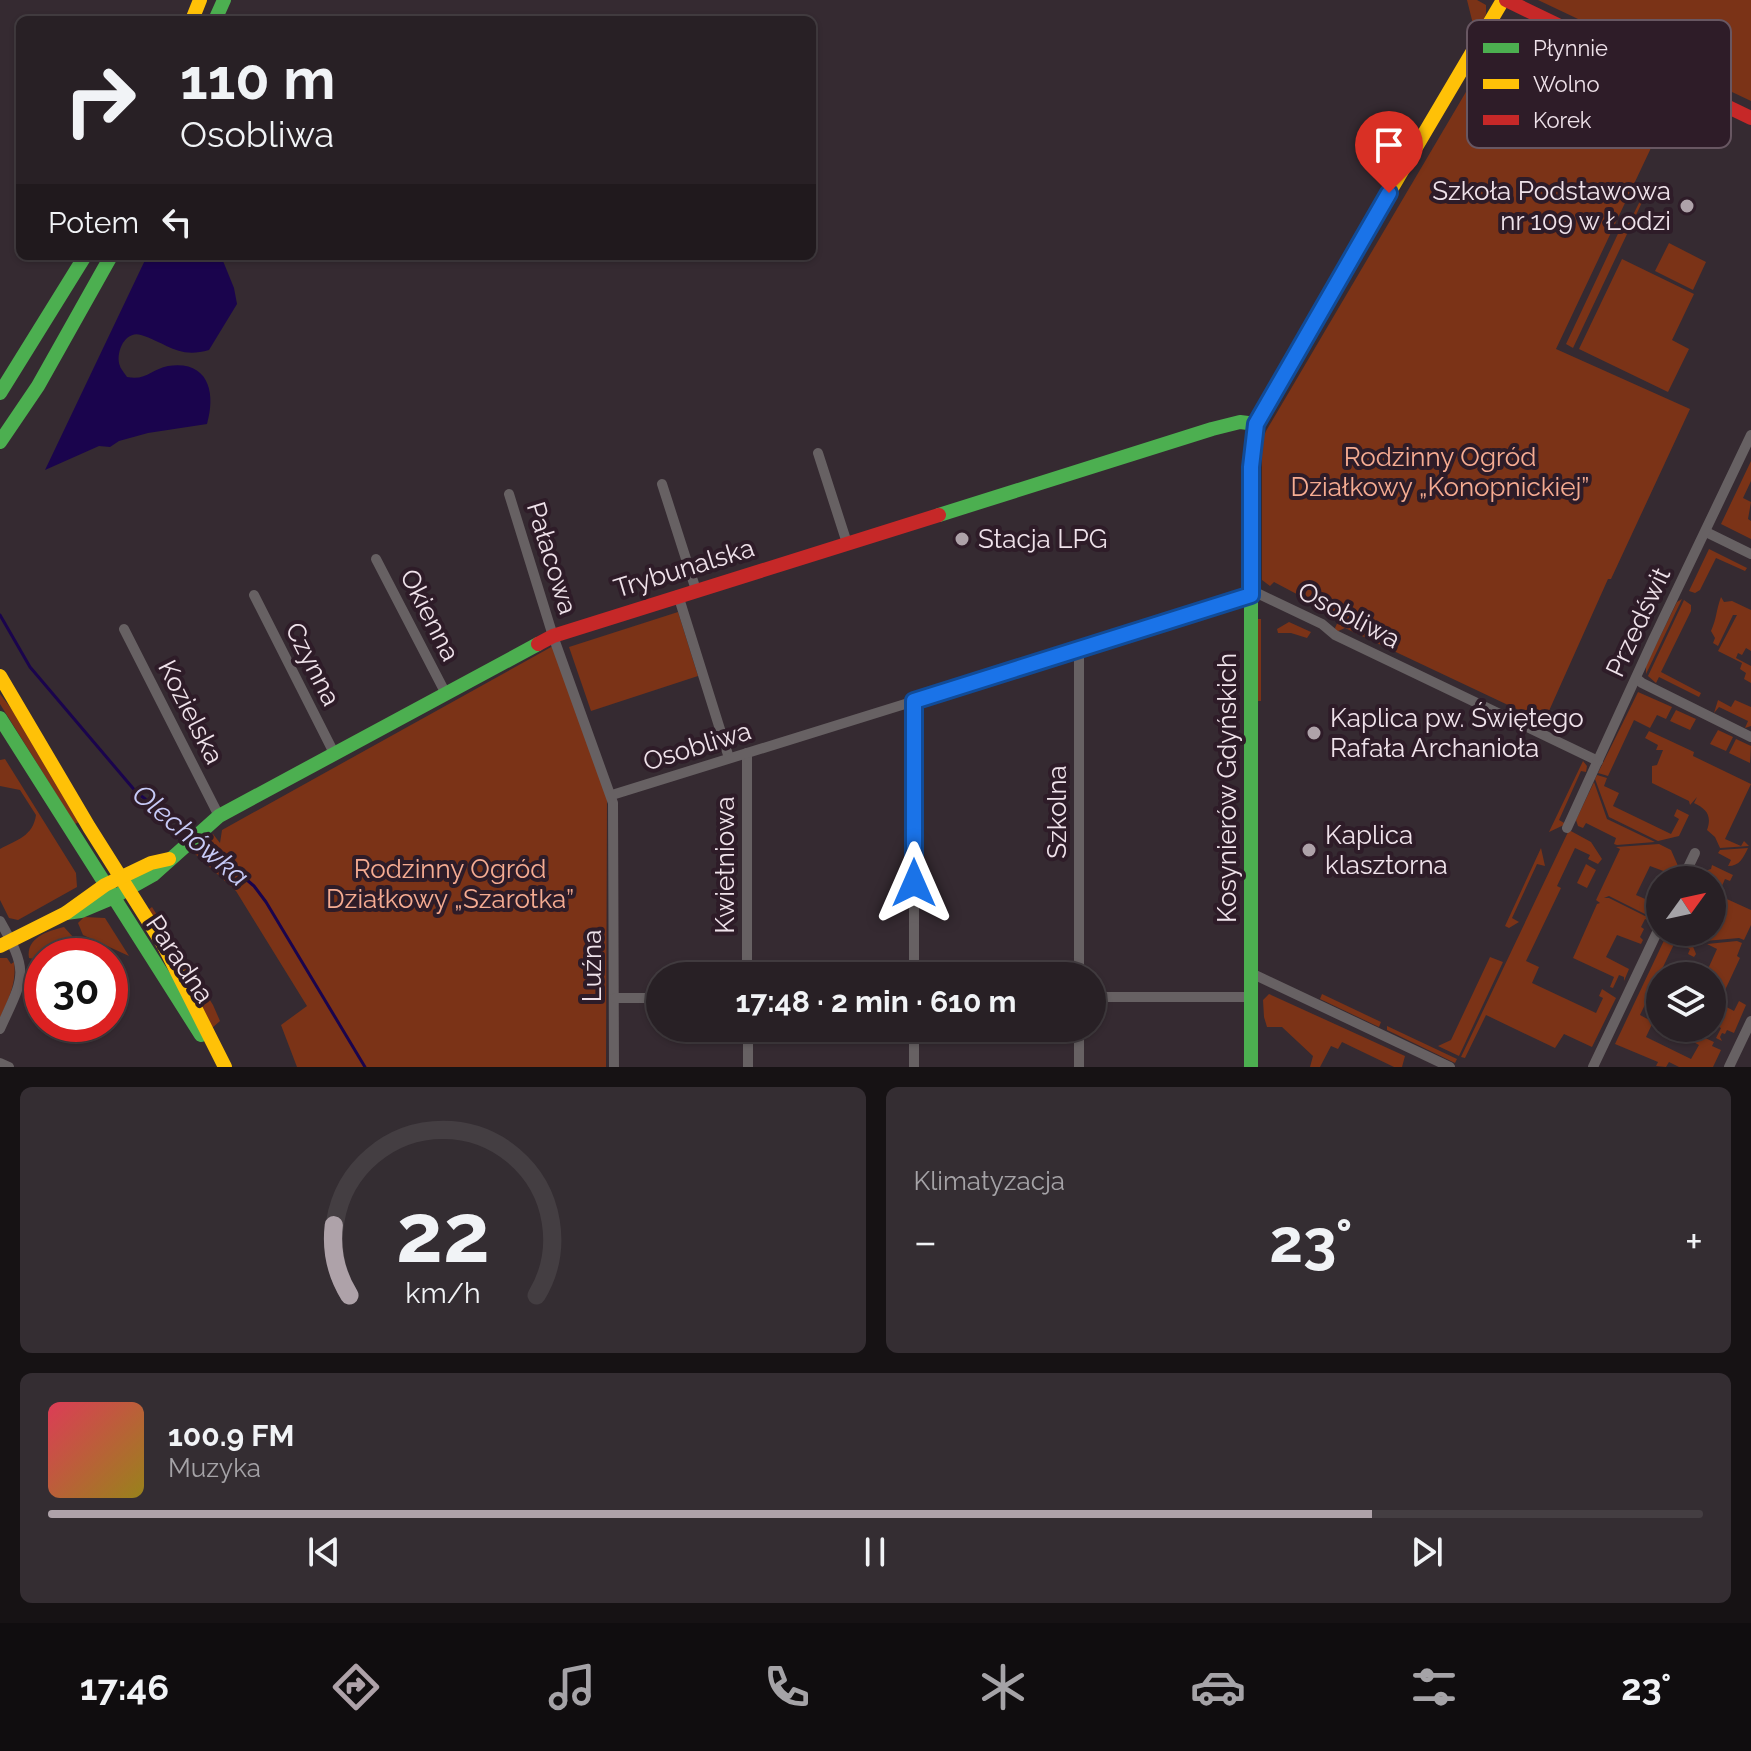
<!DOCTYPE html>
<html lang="pl">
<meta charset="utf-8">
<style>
:root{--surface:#282025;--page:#342d32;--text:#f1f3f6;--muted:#a5a3a7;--line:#443e42;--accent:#aea2a9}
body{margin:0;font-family:Raleway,sans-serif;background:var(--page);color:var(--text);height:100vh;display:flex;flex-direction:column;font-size:30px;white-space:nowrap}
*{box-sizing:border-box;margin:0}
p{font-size:26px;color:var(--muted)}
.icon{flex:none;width:44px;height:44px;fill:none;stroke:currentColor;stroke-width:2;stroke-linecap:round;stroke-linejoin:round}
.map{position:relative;height:1067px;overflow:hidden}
.drawer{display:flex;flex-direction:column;gap:20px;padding:20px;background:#161214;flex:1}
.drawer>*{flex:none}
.banner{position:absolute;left:16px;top:16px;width:800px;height:244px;border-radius:12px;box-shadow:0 2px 6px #0004,0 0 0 2px var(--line);background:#282025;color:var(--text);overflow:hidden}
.needle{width:52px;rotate:57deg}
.fabs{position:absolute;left:1646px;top:866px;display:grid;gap:16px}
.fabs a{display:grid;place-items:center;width:80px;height:80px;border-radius:50%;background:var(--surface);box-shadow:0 2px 6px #0004,0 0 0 2px var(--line);font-size:40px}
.speed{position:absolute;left:24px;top:938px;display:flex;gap:16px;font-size:40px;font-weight:700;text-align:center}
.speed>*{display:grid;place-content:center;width:104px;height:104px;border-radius:50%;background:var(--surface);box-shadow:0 2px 6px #0004,0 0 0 2px var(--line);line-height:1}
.speed .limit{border:12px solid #d22;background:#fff;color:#111}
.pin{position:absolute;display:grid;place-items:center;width:68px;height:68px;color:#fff;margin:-82px -34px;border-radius:50% 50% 50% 0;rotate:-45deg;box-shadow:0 0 8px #0007}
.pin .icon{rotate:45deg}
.me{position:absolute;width:88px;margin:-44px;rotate:0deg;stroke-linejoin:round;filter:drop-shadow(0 0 6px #0008)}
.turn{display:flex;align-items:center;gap:28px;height:168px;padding:0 32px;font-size:36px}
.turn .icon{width:104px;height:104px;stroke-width:2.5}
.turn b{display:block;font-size:56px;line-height:68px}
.then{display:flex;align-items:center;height:76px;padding:0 32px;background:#0003;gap:16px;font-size:30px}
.big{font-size:60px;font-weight:700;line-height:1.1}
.drawer .card{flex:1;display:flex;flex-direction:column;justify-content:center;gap:12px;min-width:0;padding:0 28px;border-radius:12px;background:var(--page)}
.drawer .dial{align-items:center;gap:0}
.dial svg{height:208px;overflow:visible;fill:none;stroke:var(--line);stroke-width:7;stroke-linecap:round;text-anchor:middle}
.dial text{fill:var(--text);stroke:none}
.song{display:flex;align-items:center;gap:24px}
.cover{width:96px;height:96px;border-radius:12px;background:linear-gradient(135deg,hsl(350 70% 55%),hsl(50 70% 35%))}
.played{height:8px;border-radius:4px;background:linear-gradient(90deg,var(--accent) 80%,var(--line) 80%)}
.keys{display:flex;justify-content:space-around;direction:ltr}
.heat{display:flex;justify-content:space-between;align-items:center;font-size:44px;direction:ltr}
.drawer .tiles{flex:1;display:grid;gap:20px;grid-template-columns:1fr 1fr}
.card:last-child{grid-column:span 2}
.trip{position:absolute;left:646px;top:962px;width:460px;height:80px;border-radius:40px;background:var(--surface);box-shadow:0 2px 6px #0004,0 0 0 2px var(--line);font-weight:700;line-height:80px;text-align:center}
.tab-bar{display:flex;height:128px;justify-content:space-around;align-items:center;background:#100d0f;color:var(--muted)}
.tab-bar .icon{width:56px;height:56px}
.tab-bar .on{color:var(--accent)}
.tab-bar b{font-size:36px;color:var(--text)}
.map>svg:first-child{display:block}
</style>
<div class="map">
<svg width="1751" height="1067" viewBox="0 0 1751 1067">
<rect width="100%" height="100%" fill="#352a31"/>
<g fill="#7b3317">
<path d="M1467 0H1477L1486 5V14L1475 37 1471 34 1474 28Z"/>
<path d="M1538 0H1751V101Z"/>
<path d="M1509 19 1676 95 1556 349 1690 409 1611 579H1608L1544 722 1345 628 1336 632 1335 628 1340 617 1274 582 1270 586 1262 580V440L1266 431Z"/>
<path d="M1643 195 1645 196 1573 348 1566 344 1624 221 1629 223Z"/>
<path d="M1669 243 1706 262 1693 290 1655 271Z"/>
<path d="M1622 259 1694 294 1672 340 1689 349 1668 392 1579 349Z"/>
<path d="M1751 461V481L1743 498 1751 502 1748 519 1751 521V539L1721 524Z"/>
<path d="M1709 549 1747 568 1745 571 1716 558 1700 590 1695 593 1689 591Z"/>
<path d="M1721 597 1724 602 1732 601 1751 610V651L1746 648 1742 655 1738 653 1736 658 1751 666V683L1744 679 1746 673 1740 669 1742 663 1718 651 1737 615H1733L1718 646 1713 643 1715 638 1711 631C1717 618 1716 610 1721 597Z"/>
<path d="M1682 599 1646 674V665L1677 602Z"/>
<path d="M1684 600 1691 605V611L1661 672 1701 693 1699 697 1659 677 1656 683 1648 676Z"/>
<path d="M678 612 698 676 591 711 569 647Z"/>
<path d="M1257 619H1261V701H1256Z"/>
<path d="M1289 622 1311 632 1307 638 1291 633H1278L1277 629Z"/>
<path d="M553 646 607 796 606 1067H297L281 1025 307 1006 236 891 194 853 213 834 220 843 222 830Z"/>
<path d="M1638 692 1672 707 1666 719 1657 715 1650 728 1634 720 1608 776 1598 773Z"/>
<path d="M0 694 16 715 79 822 75 824 0 704Z"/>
<path d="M1718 700 1731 707 1735 700 1751 707V726L1745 728 1748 721 1719 707 1714 713Z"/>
<path d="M1676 710 1696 719 1690 730 1670 721Z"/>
<path d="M1718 730 1733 737 1726 751 1710 744Z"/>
<path d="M1649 731 1694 752 1693 756 1751 784 1725 839 1741 846 1744 841 1749 846 1720 848 1715 837 1707 830C1712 816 1707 809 1694 803L1697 797 1690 805 1689 801 1652 783V766L1657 765 1663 750H1656L1658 745 1645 738Z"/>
<path d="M1736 739 1751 746 1750 763 1729 753Z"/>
<path d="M5 759 76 873 77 887 18 920 9 918 0 900V849C17 840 33 836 36 815L20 790 0 786V760Z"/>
<path d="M1583 761 1587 766 1586 772 1581 771 1559 820 1566 824 1549 832Z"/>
<path d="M1597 775 1607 778 1604 786 1619 793 1613 806 1671 834 1679 819 1674 816 1677 809 1689 815 1679 836 1658 841 1609 817 1595 779Z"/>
<path d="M1594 782 1607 819 1655 842 1617 845 1614 844 1616 838 1586 823 1583 828 1578 826 1576 820Z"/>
<path d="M1569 830 1591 842 1602 859 1598 864 1588 859 1590 855 1575 848 1557 886 1561 888 1526 961 1539 967 1532 983 1596 1013 1603 998 1599 996 1602 989 1616 998 1592 1047 1564 1034 1555 1048 1486 1015 1465 1058 1461 1057Z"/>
<path d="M1659 844 1671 850 1678 866 1674 875 1650 866 1636 895 1652 902 1654 897 1660 900 1656 913 1645 914 1609 896 1604 898H1609L1645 916 1655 915 1651 925 1650 921 1645 919 1641 927 1644 929 1640 937 1643 940 1641 944 1617 935 1606 957 1629 969 1624 981V977L1619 975 1613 988 1610 987 1614 977 1573 958 1597 904 1600 903 1596 900 1620 849 1616 847Z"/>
<path d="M1541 848 1545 866 1537 864 1512 918 1519 922 1509 928 1505 926Z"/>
<path d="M1748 848C1743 858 1740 866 1728 866L1731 860 1718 853 1720 850Z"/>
<path d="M1586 864 1596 870 1587 888 1577 883Z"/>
<path d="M1712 865 1733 875 1730 881 1725 879 1718 895 1751 910V925L1744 940 1739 938 1705 941 1708 932H1712V880H1693L1696 874 1711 869Z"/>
<path d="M152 907 213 1005 220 1021 212 1028 148 910Z"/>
<path d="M84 917 105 918 129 956 83 935 78 923Z"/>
<path d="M64 927 82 947 80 956H61L45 949 39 960 29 958C26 938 47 931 64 927Z"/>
<path d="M1668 932H1676L1690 939 1696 954 1694 957 1688 954 1690 949 1675 942 1640 1015 1653 1022 1646 1037 1691 1059 1699 1045 1690 1040 1694 1033 1714 1042 1712 1046 1721 1050 1713 1067H1679L1669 1062 1666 1067 1656 1066 1658 1062 1615 1044Z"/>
<path d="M1737 941 1742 943 1737 956 1740 958 1719 1003 1734 1011 1739 1001 1746 1005 1734 1033 1727 1030 1725 1034 1722 1033 1720 1037 1722 1041 1716 1038 1721 1028 1712 1023V976H1704V974L1695 969 1697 965 1708 969 1717 949 1707 944Z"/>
<path d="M1490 957 1503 962 1459 1056 1438 1046 1451 1040Z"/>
<path d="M0 958H7L11 964 14 962C17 983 8 1000 0 1018Z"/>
<path d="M1269 994 1405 1056 1402 1067H1394L1342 1042 1338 1049 1331 1046 1320 1067H1310L1313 1056 1282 1027H1267L1264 1017 1263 1000Z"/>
<path d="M1322 994 1381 1022 1379 1027 1320 999Z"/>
<path d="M1387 1026 1457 1059 1455 1063 1387 1030Z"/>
</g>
<path fill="#1a044d" d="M147 256H221L234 288 237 304 209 350C178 359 167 343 141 335 125 330 115 353 120 366 120 368 126 375 127 377 146 381 152 369 168 366 209 360 216 393 207 424L148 433 119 441 110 447 99 446 45 470Z"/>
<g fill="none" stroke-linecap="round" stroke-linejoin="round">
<g stroke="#1a044d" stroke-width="3">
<path d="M0 615 30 667 137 793 194 834"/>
<path d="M199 839 254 886 266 902 365 1067"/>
</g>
<g stroke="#676163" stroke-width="10">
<path d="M818 453 847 543"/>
<path d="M662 484 696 590"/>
<path d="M509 494 553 636 613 803 614 1067"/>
<path d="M1706 532 1751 554"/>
<path d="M376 559 445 692"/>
<path d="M254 595 334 753"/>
<path d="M678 595 729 758"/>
<path d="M124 629 219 816"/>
<path d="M1637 679 1642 683 1751 737"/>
<path d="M747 753V976"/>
<path d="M612 795 1259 594 1322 624 1335 635 1598 761"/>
<path d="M1567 828 1652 642 1751 435"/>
<path d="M1682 880 1695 853"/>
<path d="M0 921C30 974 24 976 0 1029"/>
<path d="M1251 973 1450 1067"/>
<path d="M914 976V701"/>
<path d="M1079 976V648"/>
<path d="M1092 997H1251"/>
<path d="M615 998H660"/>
<path d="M748 1028V1067"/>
<path d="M0 1063 9 1067"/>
<path d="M914 1067V1028"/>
<path d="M1079 1067V1028"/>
<path d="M1593 1067 1660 926"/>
<path d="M1729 1067 1751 1021"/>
</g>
<g stroke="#4caf50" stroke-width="14">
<path d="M215 20 224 0"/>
<path d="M0 393 85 256"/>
<path d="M0 442 38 386 111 256"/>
<path d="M939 515 1212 429 1240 422 1256 424"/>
<path d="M0 718 201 1035"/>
<path d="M66 913 81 911 112 898 153 875 219 816 538 644"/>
<path d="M1251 1067V467L1256 424 1340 276"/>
</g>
<g stroke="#ffc107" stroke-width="14">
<path d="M192 20 200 0"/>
<path d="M1340 276 1503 0"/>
<path d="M0 676 89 827 164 946 225 1067"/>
<path d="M0 946 66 913 105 885 151 863 169 859"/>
</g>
<g stroke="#c62828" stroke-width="14">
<path d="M1506 0 1751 118"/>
<path d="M538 644 553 636 939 515"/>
</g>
</g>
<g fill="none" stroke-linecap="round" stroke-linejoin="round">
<g stroke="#114b97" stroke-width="20">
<path id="route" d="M914 883V701L1251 595V467L1256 424 1389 193"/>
</g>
<use href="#route" stroke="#1a73e8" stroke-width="14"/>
</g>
<g fill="#aea2a9" stroke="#2e1c28" stroke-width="3">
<circle cx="1687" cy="206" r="8"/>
<circle cx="962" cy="539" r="8"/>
<circle cx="1314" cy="733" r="8"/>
<circle cx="1309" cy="850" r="8"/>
</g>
<g text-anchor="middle" stroke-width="8" stroke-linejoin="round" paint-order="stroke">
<g font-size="26" fill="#efe2ea" stroke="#2e1c28" text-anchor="start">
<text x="1671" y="200" text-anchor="end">Szkoła Podstawowa<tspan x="1671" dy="30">nr 109 w Łodzi</tspan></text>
<text x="978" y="548">Stacja LPG</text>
<text x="1330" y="727">Kaplica pw. Świętego<tspan x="1330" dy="30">Rafała Archanioła</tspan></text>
<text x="1325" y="844">Kaplica<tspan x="1325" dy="30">klasztorna</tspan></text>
</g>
<g font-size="26" fill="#f6ac92" stroke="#2e1c28">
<text x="1440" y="466">Rodzinny Ogród<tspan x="1440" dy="30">Działkowy „Konopnickiej”</tspan></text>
<text x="450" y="878">Rodzinny Ogród<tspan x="450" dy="30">Działkowy „Szarotka”</tspan></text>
</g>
<g font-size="26" fill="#efe2ea" stroke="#2e1c28">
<text transform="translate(552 558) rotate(73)" y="9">Pałacowa</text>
<text transform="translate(684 568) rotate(-17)" y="9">Trybunalska</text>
<text transform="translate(430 615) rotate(63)" y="9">Okienna</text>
<text transform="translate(1349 615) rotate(28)" y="9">Osobliwa</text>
<text transform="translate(1638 622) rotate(-65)" y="9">Przedświt</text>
<text transform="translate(313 664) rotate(63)" y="9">Czynna</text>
<text transform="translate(191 712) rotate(63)" y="9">Kozielska</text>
<text transform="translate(697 746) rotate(-17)" y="9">Osobliwa</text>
<text transform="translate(1227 788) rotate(-90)" y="9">Kosynierów Gdyńskich</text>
<text transform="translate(1057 812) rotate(-90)" y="9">Szkolna</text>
<text transform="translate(725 865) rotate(-90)" y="9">Kwietniowa</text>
<text transform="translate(180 959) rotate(56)" y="9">Paradna</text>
<text transform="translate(592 966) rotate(-90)" y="9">Luźna</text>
</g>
<g font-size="28" font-style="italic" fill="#c7caf7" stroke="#2e1c28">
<text transform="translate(191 835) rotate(40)" y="10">Olechówka</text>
</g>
</g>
<rect x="1467" y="20" width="264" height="128" rx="12" fill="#2e1c28" stroke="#685762" stroke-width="2"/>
<rect x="1483" y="43" width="36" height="10" fill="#4caf50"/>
<rect x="1483" y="79" width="36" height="10" fill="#ffc107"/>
<rect x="1483" y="115" width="36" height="10" fill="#c62828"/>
<g font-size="22" fill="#efe2ea">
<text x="1533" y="56">Płynnie</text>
<text x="1533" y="92">Wolno</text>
<text x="1533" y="128">Korek</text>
</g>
</svg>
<div class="fabs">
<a><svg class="needle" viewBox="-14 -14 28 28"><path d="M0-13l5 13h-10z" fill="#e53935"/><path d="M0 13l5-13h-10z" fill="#a5a3a7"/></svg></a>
<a><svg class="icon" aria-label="layers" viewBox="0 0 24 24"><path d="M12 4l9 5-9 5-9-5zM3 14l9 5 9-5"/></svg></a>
</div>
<div class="speed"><div class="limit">30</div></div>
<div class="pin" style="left:1389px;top:193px;background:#d93025"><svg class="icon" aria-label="arrive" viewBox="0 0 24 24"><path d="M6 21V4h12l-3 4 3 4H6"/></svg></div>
<svg class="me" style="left:914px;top:883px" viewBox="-20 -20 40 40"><path d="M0-17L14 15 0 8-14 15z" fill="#1a73e8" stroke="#fff" stroke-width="4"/></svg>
<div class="trip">17:48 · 2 min · 610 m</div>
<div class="banner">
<div class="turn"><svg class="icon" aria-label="right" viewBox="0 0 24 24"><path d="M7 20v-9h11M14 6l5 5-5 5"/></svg><div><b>110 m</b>Osobliwa</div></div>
<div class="then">Potem<svg class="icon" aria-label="left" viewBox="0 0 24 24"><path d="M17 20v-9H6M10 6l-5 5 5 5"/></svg></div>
</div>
</div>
<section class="drawer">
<div class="tiles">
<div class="card dial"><svg viewBox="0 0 100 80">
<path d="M14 69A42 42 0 1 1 86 69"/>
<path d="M14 69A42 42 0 0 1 8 42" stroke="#aea2a9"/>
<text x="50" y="56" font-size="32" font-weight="700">22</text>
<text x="50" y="72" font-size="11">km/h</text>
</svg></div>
<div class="card"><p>Klimatyzacja</p>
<div class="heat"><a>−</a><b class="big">23°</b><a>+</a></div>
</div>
<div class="card">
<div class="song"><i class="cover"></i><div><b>100.9 FM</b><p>Muzyka</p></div></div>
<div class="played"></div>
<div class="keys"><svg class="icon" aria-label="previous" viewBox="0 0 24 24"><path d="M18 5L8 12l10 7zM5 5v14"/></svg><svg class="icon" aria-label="pause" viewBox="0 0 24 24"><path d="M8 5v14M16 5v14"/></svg><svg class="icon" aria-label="next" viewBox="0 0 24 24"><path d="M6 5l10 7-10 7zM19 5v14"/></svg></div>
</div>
</div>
</section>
<nav class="tab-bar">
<b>17:46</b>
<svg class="icon on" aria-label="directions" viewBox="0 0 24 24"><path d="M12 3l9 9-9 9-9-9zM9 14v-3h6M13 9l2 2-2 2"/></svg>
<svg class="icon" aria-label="music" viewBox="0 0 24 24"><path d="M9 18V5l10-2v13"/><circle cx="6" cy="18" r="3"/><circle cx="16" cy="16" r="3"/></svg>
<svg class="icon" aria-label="phone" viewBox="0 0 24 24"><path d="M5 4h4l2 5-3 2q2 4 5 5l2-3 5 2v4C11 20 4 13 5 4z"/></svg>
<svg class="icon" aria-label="climate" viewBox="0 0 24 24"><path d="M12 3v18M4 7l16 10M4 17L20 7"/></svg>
<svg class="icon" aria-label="car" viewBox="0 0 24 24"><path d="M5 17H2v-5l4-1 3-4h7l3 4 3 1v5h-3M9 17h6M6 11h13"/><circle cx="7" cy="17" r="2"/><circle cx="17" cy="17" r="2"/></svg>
<svg class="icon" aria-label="filters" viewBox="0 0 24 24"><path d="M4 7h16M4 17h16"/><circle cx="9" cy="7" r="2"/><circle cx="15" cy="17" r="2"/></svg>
<b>23°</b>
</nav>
